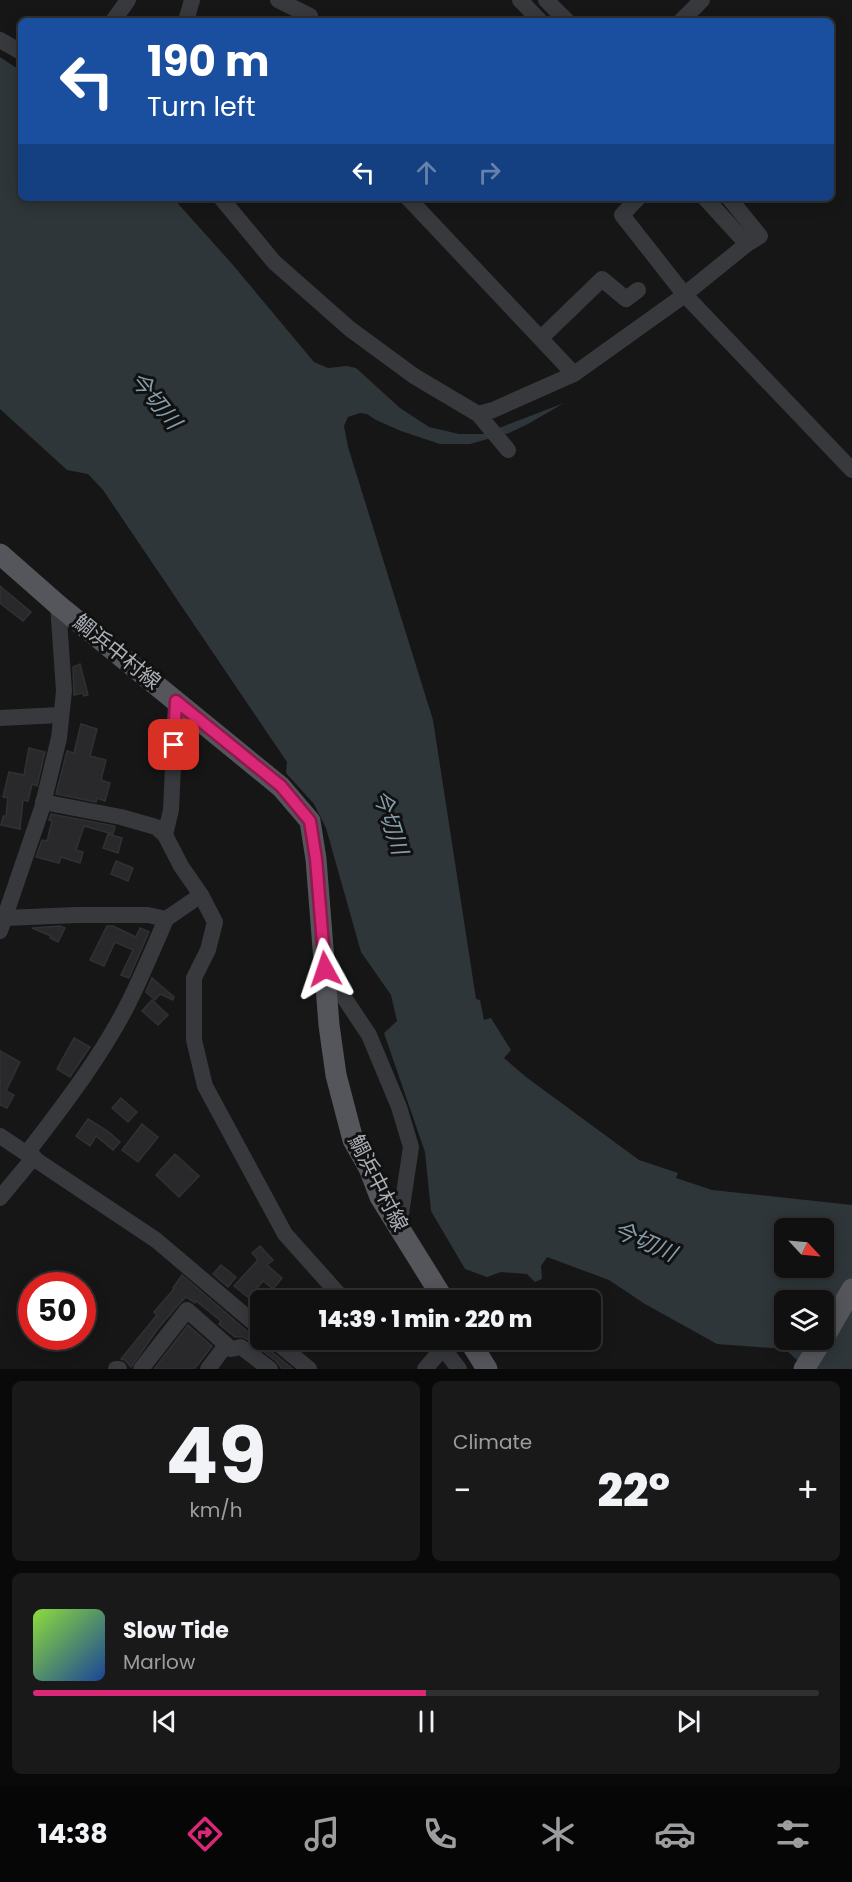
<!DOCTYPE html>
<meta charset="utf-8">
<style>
:root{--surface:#101011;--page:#19191a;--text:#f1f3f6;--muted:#9c9d9f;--line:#303031;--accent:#db2777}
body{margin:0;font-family:Poppins,"Noto Sans JP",sans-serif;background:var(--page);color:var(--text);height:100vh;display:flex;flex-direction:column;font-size:22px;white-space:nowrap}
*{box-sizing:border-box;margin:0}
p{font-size:20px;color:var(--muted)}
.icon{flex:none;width:33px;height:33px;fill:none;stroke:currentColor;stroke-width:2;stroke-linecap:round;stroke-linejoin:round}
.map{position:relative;height:1369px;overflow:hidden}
.side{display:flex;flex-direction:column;gap:12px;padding:12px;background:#090909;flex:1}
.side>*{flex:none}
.banner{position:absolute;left:18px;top:18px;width:816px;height:183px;border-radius:9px;box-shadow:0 3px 15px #0003,0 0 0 2px var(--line);background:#1a4fa0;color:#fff;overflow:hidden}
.needle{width:39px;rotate:116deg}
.buttons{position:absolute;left:774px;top:1218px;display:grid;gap:12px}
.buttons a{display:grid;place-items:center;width:60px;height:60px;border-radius:9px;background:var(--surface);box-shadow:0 3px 15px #0003,0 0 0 2px var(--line);font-size:30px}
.speed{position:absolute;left:18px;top:1272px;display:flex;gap:12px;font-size:30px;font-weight:700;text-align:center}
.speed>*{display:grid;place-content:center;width:78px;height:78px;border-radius:50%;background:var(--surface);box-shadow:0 3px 15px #0003,0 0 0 2px var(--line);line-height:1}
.speed .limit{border:9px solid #d22;background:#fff;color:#111}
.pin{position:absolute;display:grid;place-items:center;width:51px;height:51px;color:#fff;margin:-26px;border-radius:12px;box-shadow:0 3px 9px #0006}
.me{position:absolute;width:66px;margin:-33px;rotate:355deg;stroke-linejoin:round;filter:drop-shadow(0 0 4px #0008)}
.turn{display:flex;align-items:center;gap:21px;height:126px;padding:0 30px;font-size:27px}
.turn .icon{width:78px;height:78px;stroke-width:2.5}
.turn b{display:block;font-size:42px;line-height:51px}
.lanes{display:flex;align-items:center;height:57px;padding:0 30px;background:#0003;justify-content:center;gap:30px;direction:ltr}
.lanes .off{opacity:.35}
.big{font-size:45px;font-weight:800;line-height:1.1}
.side .widget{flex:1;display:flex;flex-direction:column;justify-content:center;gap:9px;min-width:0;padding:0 21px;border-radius:9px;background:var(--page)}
.side .dial{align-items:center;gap:0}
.dial b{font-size:78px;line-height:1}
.song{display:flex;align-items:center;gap:18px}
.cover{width:72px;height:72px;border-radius:9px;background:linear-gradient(135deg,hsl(90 70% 55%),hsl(220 70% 35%))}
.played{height:6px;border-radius:3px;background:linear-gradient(90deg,var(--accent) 50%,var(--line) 50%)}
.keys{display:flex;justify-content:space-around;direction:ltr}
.heat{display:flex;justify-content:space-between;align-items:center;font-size:33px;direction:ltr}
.side .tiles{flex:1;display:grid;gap:12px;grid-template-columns:1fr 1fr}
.widget:last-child{grid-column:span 2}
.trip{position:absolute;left:250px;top:1290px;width:351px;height:60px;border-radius:9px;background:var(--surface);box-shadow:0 3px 15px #0003,0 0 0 2px var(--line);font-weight:800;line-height:60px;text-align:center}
.menu{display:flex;height:96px;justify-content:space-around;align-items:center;background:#060607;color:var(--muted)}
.menu .icon{width:42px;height:42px}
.menu .active{color:var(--accent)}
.menu b{font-size:27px;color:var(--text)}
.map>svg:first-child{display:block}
</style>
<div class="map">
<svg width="852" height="1369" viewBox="0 0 852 1369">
<rect width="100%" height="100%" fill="#161617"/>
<path fill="#2e363a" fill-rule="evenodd" d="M0 57 21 71V198H173L233 265 314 362 328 368 347 366 356 368 400 408 429 427 459 434H483L564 403 528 424 509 433 470 444H440L401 431 376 420 367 414 360 413 348 417 344 426 348 447 433 720 476 999 480 1000 484 1020 491 1018 511 1050 504 1058 526 1077 639 1160 678 1173 676 1178 712 1190 852 1205V1369H807L785 1349 717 1344 645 1304 609 1280 547 1257 541 1266 542 1279 535 1282 527 1274 501 1272 487 1277 465 1269 431 1211 425 1152 384 1033 397 1021 391 995 361 952 326 828 314 804 286 773 287 762 103 490 88 474 67 470 0 409ZM784 1228H824V1268H784ZM784 1300H824V1340H784Z"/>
<g fill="#29292b" stroke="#303133" stroke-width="1.5">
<path d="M0 586 31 612 23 621 0 603Z"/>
<path d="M80 664 88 695 84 696 82 693 74 695 73 667Z"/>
<path d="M81 724 97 729 90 756 106 760 101 780 110 783 105 801 97 798 96 802 56 794 67 751 74 753Z"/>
<path d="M29 748 45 752 37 786 32 784 28 801 23 800 20 829 1 825 3 816H6L8 798 3 797 9 772 24 775Z"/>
<path d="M51 814 115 826 113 834 84 826 76 850 83 852 80 863 61 857 59 863 36 857 42 840 47 841 52 821 49 820Z"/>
<path d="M108 834 122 838 118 853 103 848Z"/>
<path d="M116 861 133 868 128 881 111 874Z"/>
<path d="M60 926 65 928 58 942 50 938 51 936 32 928Z"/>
<path d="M107 926H113L136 937 140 928 149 932 129 978 121 975 133 950 115 942 104 966 90 960Z"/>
<path d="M152 978 174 997 173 1000 160 994 155 1000 146 992Z"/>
<path d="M152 1000 168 1015 158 1025 142 1011Z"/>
<path d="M74 1038 90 1047 70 1077 57 1069Z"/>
<path d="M0 1051 20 1062 6 1091 14 1095 7 1108 0 1105Z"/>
<path d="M121 1098 137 1112 128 1122 112 1108Z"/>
<path d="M88 1119 109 1132 120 1142 113 1150 96 1136 90 1146 76 1136Z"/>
<path d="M142 1124 158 1137 138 1162 122 1150Z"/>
<path d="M175 1154 199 1176 179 1197 156 1175Z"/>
<path d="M260 1246 273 1260 267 1265 282 1278 273 1289 263 1281 249 1298 234 1286 258 1260 252 1253Z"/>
<path d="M221 1265 236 1277 228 1287 213 1274Z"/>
<path d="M182 1275 254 1337 263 1340 267 1348 293 1369H282L276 1361 247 1339 243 1337H235L219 1324 221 1321 196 1301 195 1303 186 1297 179 1304 157 1330 131 1367 125 1360 121 1359 157 1315 154 1312 174 1289 173 1288Z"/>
<path d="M188 1325 212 1346 200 1362 194 1369H154Z"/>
</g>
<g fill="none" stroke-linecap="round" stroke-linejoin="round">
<g stroke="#37393c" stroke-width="16">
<path d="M278 0 310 16 311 21"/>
<path d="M520 0 540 21"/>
<path d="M546 0 567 21"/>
<path d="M113 21 128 0"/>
<path d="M186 21 192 0"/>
<path d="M681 21 702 0"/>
<path d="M0 40 21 52"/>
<path d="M221 198 274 262 350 329 414 376 478 414 508 450"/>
<path d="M408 198 574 374 679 299 747 244 705 198"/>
<path d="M638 198 622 215 684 294 852 470"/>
<path d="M729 198 760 236 747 244"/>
<path d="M541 338 602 279 626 299 638 290"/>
<path d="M478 414 493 410 574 374"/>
<path d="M0 718 60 715"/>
<path d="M43 802 121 817 156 827 165 835 171 810 176 701"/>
<path d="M201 895 215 922 208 950 194 978V1040L205 1086 285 1234 344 1300"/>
<path d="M5 918 76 915H148L166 919 201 895 181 866 165 835"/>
<path d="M0 931 42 808 59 738 64 691 58 605"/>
<path d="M325 969 369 1035 399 1107 411 1147 399 1227"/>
<path d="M0 1136 156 1240 261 1329"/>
<path d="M27 1153C63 1106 101 1057 128 1004 142 976 154 947 166 919"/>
<path d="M0 1198 34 1157"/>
<path d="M274 1340 309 1369"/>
<path d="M419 1340 443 1348 459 1369"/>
<path d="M116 1369H119"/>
<path d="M141 1369 187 1310 231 1349 241 1347 270 1369"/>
<path d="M208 1369 226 1345"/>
<path d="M425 1369 443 1348"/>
</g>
<g stroke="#54565b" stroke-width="21">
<path d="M0 554 58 605 281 787 310 821 316 859 329 1025 336 1075 353 1140 369 1168 380 1197 444 1300"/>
<path d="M824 1338 852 1289"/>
<path d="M469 1340 487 1369"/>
<path d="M804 1369 822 1340"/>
</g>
</g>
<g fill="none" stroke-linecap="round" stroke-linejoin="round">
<g stroke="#8e194d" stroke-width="15">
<path id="route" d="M174 745 176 701 281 786 310 821 316 859 325 969"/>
</g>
<use href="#route" stroke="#db2777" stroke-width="10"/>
</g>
<g text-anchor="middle" stroke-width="6" stroke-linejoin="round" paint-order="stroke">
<g font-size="21" fill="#aaafb6" stroke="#111112">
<text transform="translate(117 652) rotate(39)" y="7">鯛浜中村線</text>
<text transform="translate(378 1183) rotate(63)" y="7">鯛浜中村線</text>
</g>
<g font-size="22" font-style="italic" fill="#859ead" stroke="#111112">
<text transform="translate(156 400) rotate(51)" y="8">今切川</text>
<text transform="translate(391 822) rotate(72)" y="8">今切川</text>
<text transform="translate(645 1241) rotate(24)" y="8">今切川</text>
</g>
</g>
</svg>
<div class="buttons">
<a><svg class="needle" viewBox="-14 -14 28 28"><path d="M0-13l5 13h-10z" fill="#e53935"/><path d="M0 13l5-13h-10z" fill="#9c9d9f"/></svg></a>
<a><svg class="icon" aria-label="layers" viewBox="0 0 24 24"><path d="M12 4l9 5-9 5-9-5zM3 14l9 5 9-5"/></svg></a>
</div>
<div class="speed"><div class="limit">50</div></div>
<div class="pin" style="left:174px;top:745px;background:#d93025"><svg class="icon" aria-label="arrive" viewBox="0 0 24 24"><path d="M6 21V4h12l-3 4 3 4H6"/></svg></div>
<svg class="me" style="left:325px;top:969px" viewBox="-20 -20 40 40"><path d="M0-17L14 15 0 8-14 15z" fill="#db2777" stroke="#fff" stroke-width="4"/></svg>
<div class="trip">14:39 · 1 min · 220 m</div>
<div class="banner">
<div class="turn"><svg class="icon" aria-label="left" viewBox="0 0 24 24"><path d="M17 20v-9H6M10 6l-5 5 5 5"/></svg><div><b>190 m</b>Turn left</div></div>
<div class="lanes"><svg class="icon" aria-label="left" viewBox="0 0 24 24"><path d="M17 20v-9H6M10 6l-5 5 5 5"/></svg><svg class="icon off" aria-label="ahead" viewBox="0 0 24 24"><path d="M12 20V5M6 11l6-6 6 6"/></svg><svg class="icon off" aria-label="right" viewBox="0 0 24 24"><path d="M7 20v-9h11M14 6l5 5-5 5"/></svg></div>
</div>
</div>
<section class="side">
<div class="tiles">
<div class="widget dial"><b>49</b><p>km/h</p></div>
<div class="widget"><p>Climate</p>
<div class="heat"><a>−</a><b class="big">22°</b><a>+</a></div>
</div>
<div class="widget">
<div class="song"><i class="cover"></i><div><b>Slow Tide</b><p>Marlow</p></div></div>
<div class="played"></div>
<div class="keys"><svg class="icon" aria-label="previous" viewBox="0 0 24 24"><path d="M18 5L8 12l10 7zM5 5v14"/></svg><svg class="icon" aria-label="pause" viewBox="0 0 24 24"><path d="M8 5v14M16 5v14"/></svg><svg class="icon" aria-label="next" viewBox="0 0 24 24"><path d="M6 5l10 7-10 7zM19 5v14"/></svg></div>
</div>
</div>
</section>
<nav class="menu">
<b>14:38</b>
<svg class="icon active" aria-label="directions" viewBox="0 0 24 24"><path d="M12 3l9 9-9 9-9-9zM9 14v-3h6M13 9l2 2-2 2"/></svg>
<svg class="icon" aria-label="music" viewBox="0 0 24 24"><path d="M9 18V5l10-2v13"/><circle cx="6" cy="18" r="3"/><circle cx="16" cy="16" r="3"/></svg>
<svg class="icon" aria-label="phone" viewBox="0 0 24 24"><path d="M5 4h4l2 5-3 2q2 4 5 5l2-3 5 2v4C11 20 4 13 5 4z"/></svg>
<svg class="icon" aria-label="climate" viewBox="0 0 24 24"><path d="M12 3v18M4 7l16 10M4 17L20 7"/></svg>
<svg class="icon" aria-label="car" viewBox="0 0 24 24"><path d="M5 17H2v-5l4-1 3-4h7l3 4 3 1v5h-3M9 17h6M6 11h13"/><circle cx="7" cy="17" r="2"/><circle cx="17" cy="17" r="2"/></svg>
<svg class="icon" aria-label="filters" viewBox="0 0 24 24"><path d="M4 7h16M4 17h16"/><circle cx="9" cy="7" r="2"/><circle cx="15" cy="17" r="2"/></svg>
</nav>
